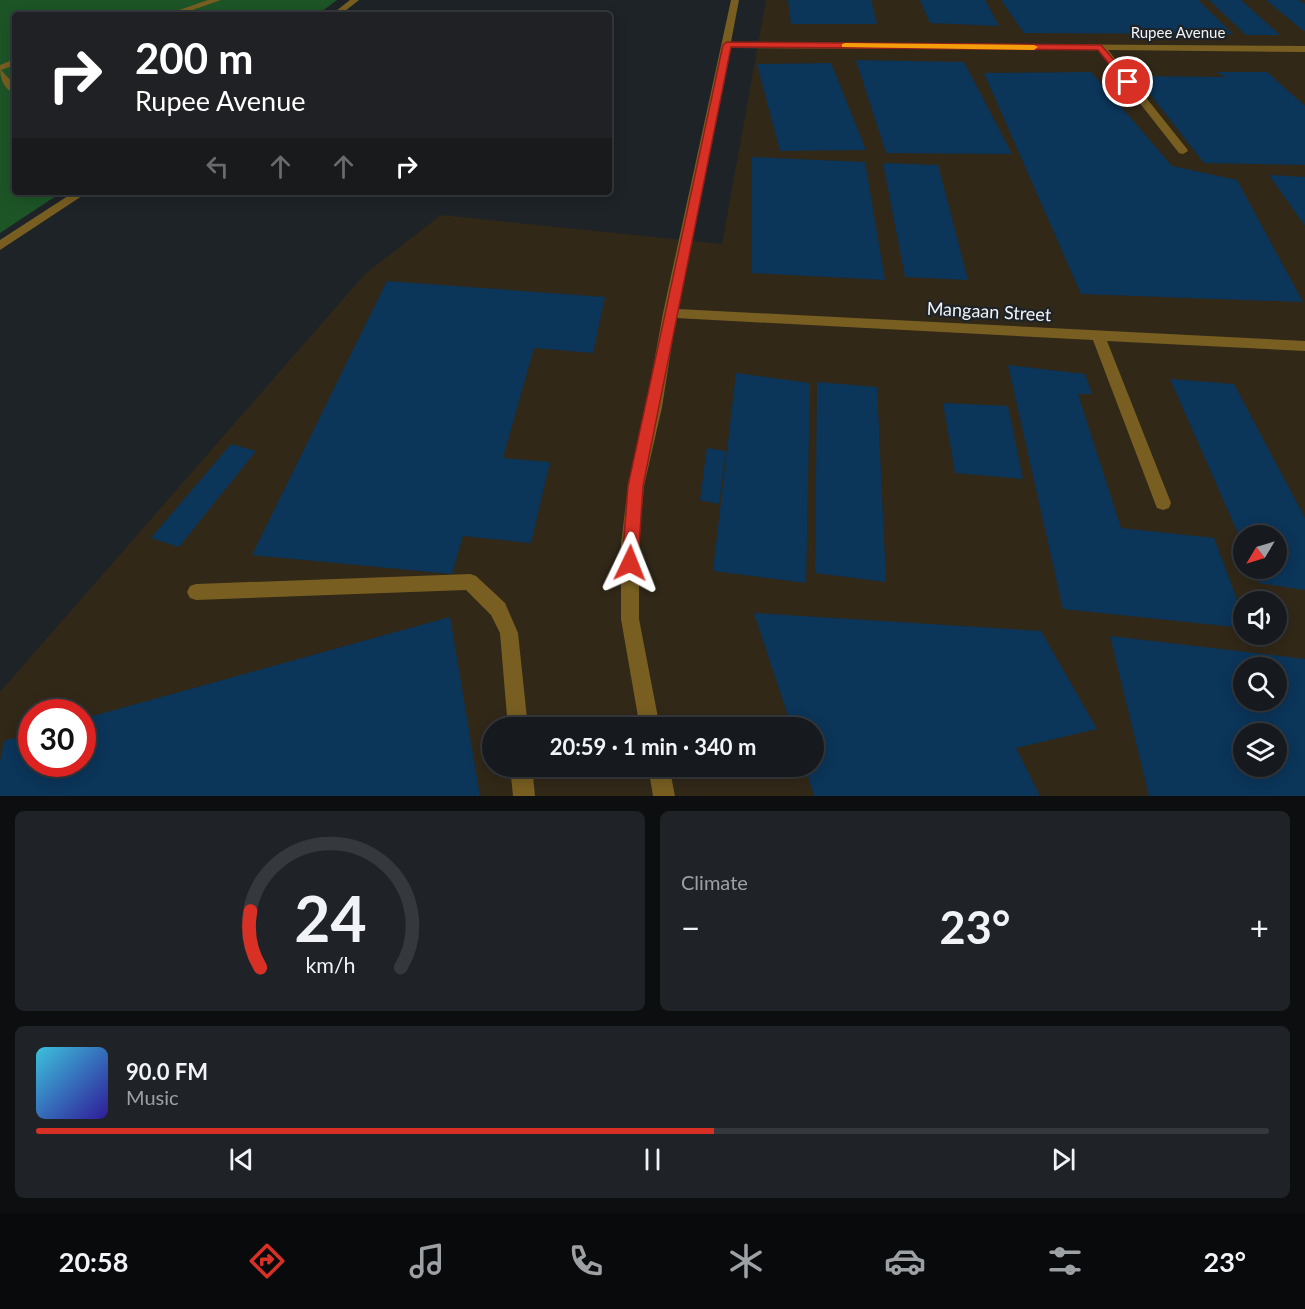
<!DOCTYPE html>
<meta charset="utf-8">
<style>
:root{--surface:#161a1e;--page:#1f2327;--text:#f1f3f6;--muted:#9ea1a4;--line:#35383c;--accent:#d93025}
body{margin:0;font-family:Lato,sans-serif;background:var(--page);color:var(--text);height:100vh;display:flex;flex-direction:column;font-size:22px;white-space:nowrap}
*{box-sizing:border-box;margin:0}
p{font-size:20px;color:var(--muted)}
.icon{flex:none;width:33px;height:33px;fill:none;stroke:currentColor;stroke-width:2;stroke-linecap:round;stroke-linejoin:round}
.map{position:relative;height:796px;overflow:hidden}
.drawer{display:flex;flex-direction:column;gap:15px;padding:15px;background:#0c0e10;flex:1}
.drawer>*{flex:none}
.banner{position:absolute;left:12px;top:12px;width:600px;height:183px;border-radius:6px;box-shadow:0 3px 15px #0003,0 0 0 2px var(--line);background:#202124;color:#fff;overflow:hidden}
.needle{width:39px;rotate:232deg}
.controls{position:absolute;left:1233px;top:525px;display:grid;gap:12px}
.controls a{display:grid;place-items:center;width:54px;height:54px;border-radius:50%;background:var(--surface);box-shadow:0 3px 15px #0003,0 0 0 2px var(--line);font-size:30px}
.speed{position:absolute;left:18px;top:699px;display:flex;gap:12px;font-size:30px;font-weight:700;text-align:center}
.speed>*{display:grid;place-content:center;width:78px;height:78px;border-radius:50%;background:var(--surface);box-shadow:0 3px 15px #0003,0 0 0 2px var(--line);line-height:1}
.speed .limit{border:9px solid #d22;background:#fff;color:#111}
.pin{position:absolute;display:grid;place-items:center;width:51px;height:51px;color:#fff;margin:-26px;border:3px solid #fff;border-radius:50%;box-shadow:0 2px 6px #0007}
.me{position:absolute;width:66px;margin:-33px;rotate:2deg;stroke-linejoin:round;filter:drop-shadow(0 0 4px #0008)}
.turn{display:flex;align-items:center;gap:21px;height:126px;padding:0 24px;font-size:27px}
.turn .icon{width:78px;height:78px;stroke-width:2.5}
.turn b{display:block;font-size:42px;line-height:51px}
.lanes{display:flex;align-items:center;height:57px;padding:0 24px;background:#0003;justify-content:center;gap:30px;direction:ltr}
.lanes .off{opacity:.35}
.big{font-size:45px;font-weight:700;line-height:1.1}
.drawer .card{flex:1;display:flex;flex-direction:column;justify-content:center;gap:9px;min-width:0;padding:0 21px;border-radius:9px;background:var(--page)}
.drawer .dial{align-items:center;gap:0}
.dial svg{height:156px;overflow:visible;fill:none;stroke:var(--line);stroke-width:7;stroke-linecap:round;text-anchor:middle}
.dial text{fill:var(--text);stroke:none}
.song{display:flex;align-items:center;gap:18px}
.cover{width:72px;height:72px;border-radius:9px;background:linear-gradient(135deg,hsl(190 70% 55%),hsl(250 70% 35%))}
.played{height:6px;border-radius:3px;background:linear-gradient(90deg,var(--accent) 55%,var(--line) 55%)}
.keys{display:flex;justify-content:space-around;direction:ltr}
.heat{display:flex;justify-content:space-between;align-items:center;font-size:33px;direction:ltr}
.drawer .tiles{flex:1;display:grid;gap:15px;grid-template-columns:1fr 1fr}
.card:last-child{grid-column:span 2}
.trip{position:absolute;left:482px;top:717px;width:342px;height:60px;border-radius:30px;background:var(--surface);box-shadow:0 3px 15px #0003,0 0 0 2px var(--line);font-weight:700;line-height:60px;text-align:center}
.menu{display:flex;height:96px;justify-content:space-around;align-items:center;background:#090a0c;color:var(--muted)}
.menu .icon{width:42px;height:42px}
.menu .current{color:var(--accent)}
.menu b{font-size:27px;color:var(--text)}
.map>svg:first-child{display:block}
</style>
<div class="map">
<svg width="1305" height="796" viewBox="0 0 1305 796">
<rect width="100%" height="100%" fill="#1e2328"/>
<path fill="#312818" fill-rule="evenodd" d="M766 0H1305V796H0V692L365 274 441 215 722 244ZM1244 536H1276V568H1244ZM1244 602H1276V634H1244ZM1244 668H1276V700H1244ZM32 712H82V764H32ZM492 728H813V766H492ZM1244 734H1276V766H1244Z"/>
<path fill="#1d5527" d="M0 0H337L317 15H15V192H62L0 233Z"/>
<g fill="#0b3559" fill-rule="evenodd">
<path d="M788 0H871L877 24H791Z"/>
<path d="M920 0H985L999 26 930 23Z"/>
<path d="M1001 0H1198L1233 34 1024 33Z"/>
<path d="M1209 0H1241L1280 35H1246Z"/>
<path d="M1266 0H1299L1305 4V32Z"/>
<path d="M856 60 964 62 1012 154 886 153Z"/>
<path d="M831 63 866 150 780 151 757 64Z"/>
<path d="M1091 72 1172 166 1237 180 1303 302 1081 294 984 73Z"/>
<path d="M1216 72H1267L1305 106V165L1204 163 1136 76 1226 77Z"/>
<path d="M752 157 865 162 885 280 752 273Z"/>
<path d="M883 163 938 165 968 280 905 277Z"/>
<path d="M1269 175 1305 177V226Z"/>
<path d="M387 281 605 297 593 353 534 348 503 458 550 462 531 543 463 536 452 574 252 555Z"/>
<path d="M1008 365 1085 374 1092 394H1078L1121 528 1214 538 1244 618V628L1063 609Z"/>
<path d="M736 373 810 383 806 583 713 571Z"/>
<path d="M1170 379 1234 384 1305 518V590L1259 583 1253 568H1276V536H1244V547Z"/>
<path d="M817 382 877 387 886 582 815 573Z"/>
<path d="M943 403 1008 406 1023 479 955 473Z"/>
<path d="M231 444 256 451 179 547 151 538Z"/>
<path d="M707 448 726 451 719 504 700 500Z"/>
<path d="M754 613 1041 631 1097 729 1016 748 1040 796H814L805 766H813V728H792Z"/>
<path d="M450 617 480 796H0V761L4 741 32 733V764H82V719Z"/>
<path d="M1110 636 1305 659V796H1149ZM1244 668H1276V700H1244ZM1244 734H1276V766H1244Z"/>
</g>
<g fill="none" stroke-linecap="round" stroke-linejoin="round">
<g fill="#785f21" fill-rule="evenodd">
<path d="M208 0H221L178 15H165Z"/>
<path d="M350 0H359L340 15H331Z"/>
<path d="M731 0H739L731 42 1305 46V52L1108 50 1187 149 1188 151 1183 154 1179 153 1098 50 730 48 678 309 1305 341V351L1107 341 1171 503 1169 508 1163 510 1157 508 1155 503 1093 340 676 318 662 407 644 486 639 544V619L660 728H640L621 619V544L628 486 646 407 663 313Z"/>
<path d="M15 59V65L1 70 15 85V94C2 88 0 77 0 65Z"/>
<path d="M74 192H88L0 250V240Z"/>
<path d="M470 574 476 576 505 603 518 633 528 728H508L500 633 491 615 466 590 196 600 190 598 187 592 190 586 196 584Z"/>
<path d="M510 766H532L535 796H513Z"/>
<path d="M648 766H669L675 796H653Z"/>
</g>
</g>
<path fill="#d93025" stroke="#8d1f18" stroke-width="1.5" d="M727 42 1101 45 1133 82 1125 84 1098 50 731 47 643 486 638 563 636 568 630 570 624 568 622 563 628 486 723 45Z"/>
<path fill="#f59e0b" d="M845 43 1034 45 1038 47 1034 50 842 47V44Z"/>
<g text-anchor="middle" stroke-width="4.5" stroke-linejoin="round" paint-order="stroke">
<g font-size="15" fill="#f1f4f7" stroke="#1e2328">
<text x="1178" y="38">Rupee Avenue</text>
</g>
<g font-size="18" fill="#f1f4f7" stroke="#1e2328">
<text transform="translate(989 312) rotate(3)" y="6">Mangaan Street</text>
</g>
</g>
</svg>
<div class="controls">
<a><svg class="needle" viewBox="-14 -14 28 28"><path d="M0-13l5 13h-10z" fill="#e53935"/><path d="M0 13l5-13h-10z" fill="#9ea1a4"/></svg></a>
<a><svg class="icon" aria-label="sound" viewBox="0 0 24 24"><path d="M4 9h4l5-4v14l-5-4H4zM17 9q2 3 0 6"/></svg></a>
<a><svg class="icon" aria-label="search" viewBox="0 0 24 24"><circle cx="10" cy="10" r="6"/><path d="M15 15l6 6"/></svg></a>
<a><svg class="icon" aria-label="layers" viewBox="0 0 24 24"><path d="M12 4l9 5-9 5-9-5zM3 14l9 5 9-5"/></svg></a>
</div>
<div class="speed"><div class="limit">30</div></div>
<div class="pin" style="left:1128px;top:82px;background:#d93025"><svg class="icon" aria-label="arrive" viewBox="0 0 24 24"><path d="M6 21V4h12l-3 4 3 4H6"/></svg></div>
<svg class="me" style="left:630px;top:563px" viewBox="-20 -20 40 40"><path d="M0-17L14 15 0 8-14 15z" fill="#d93025" stroke="#fff" stroke-width="4"/></svg>
<div class="trip">20:59 · 1 min · 340 m</div>
<div class="banner">
<div class="turn"><svg class="icon" aria-label="right" viewBox="0 0 24 24"><path d="M7 20v-9h11M14 6l5 5-5 5"/></svg><div><b>200 m</b>Rupee Avenue</div></div>
<div class="lanes"><svg class="icon off" aria-label="left" viewBox="0 0 24 24"><path d="M17 20v-9H6M10 6l-5 5 5 5"/></svg><svg class="icon off" aria-label="ahead" viewBox="0 0 24 24"><path d="M12 20V5M6 11l6-6 6 6"/></svg><svg class="icon off" aria-label="ahead" viewBox="0 0 24 24"><path d="M12 20V5M6 11l6-6 6 6"/></svg><svg class="icon" aria-label="right" viewBox="0 0 24 24"><path d="M7 20v-9h11M14 6l5 5-5 5"/></svg></div>
</div>
</div>
<section class="drawer">
<div class="tiles">
<div class="card dial"><svg viewBox="0 0 100 80">
<path d="M14 69A42 42 0 1 1 86 69"/>
<path d="M14 69A42 42 0 0 1 9 40" stroke="#d93025"/>
<text x="50" y="56" font-size="32" font-weight="700">24</text>
<text x="50" y="72" font-size="11">km/h</text>
</svg></div>
<div class="card"><p>Climate</p>
<div class="heat"><a>−</a><b class="big">23°</b><a>+</a></div>
</div>
<div class="card">
<div class="song"><i class="cover"></i><div><b>90.0 FM</b><p>Music</p></div></div>
<div class="played"></div>
<div class="keys"><svg class="icon" aria-label="previous" viewBox="0 0 24 24"><path d="M18 5L8 12l10 7zM5 5v14"/></svg><svg class="icon" aria-label="pause" viewBox="0 0 24 24"><path d="M8 5v14M16 5v14"/></svg><svg class="icon" aria-label="next" viewBox="0 0 24 24"><path d="M6 5l10 7-10 7zM19 5v14"/></svg></div>
</div>
</div>
</section>
<nav class="menu">
<b>20:58</b>
<svg class="icon current" aria-label="directions" viewBox="0 0 24 24"><path d="M12 3l9 9-9 9-9-9zM9 14v-3h6M13 9l2 2-2 2"/></svg>
<svg class="icon" aria-label="music" viewBox="0 0 24 24"><path d="M9 18V5l10-2v13"/><circle cx="6" cy="18" r="3"/><circle cx="16" cy="16" r="3"/></svg>
<svg class="icon" aria-label="phone" viewBox="0 0 24 24"><path d="M5 4h4l2 5-3 2q2 4 5 5l2-3 5 2v4C11 20 4 13 5 4z"/></svg>
<svg class="icon" aria-label="climate" viewBox="0 0 24 24"><path d="M12 3v18M4 7l16 10M4 17L20 7"/></svg>
<svg class="icon" aria-label="car" viewBox="0 0 24 24"><path d="M5 17H2v-5l4-1 3-4h7l3 4 3 1v5h-3M9 17h6M6 11h13"/><circle cx="7" cy="17" r="2"/><circle cx="17" cy="17" r="2"/></svg>
<svg class="icon" aria-label="filters" viewBox="0 0 24 24"><path d="M4 7h16M4 17h16"/><circle cx="9" cy="7" r="2"/><circle cx="15" cy="17" r="2"/></svg>
<b>23°</b>
</nav>
